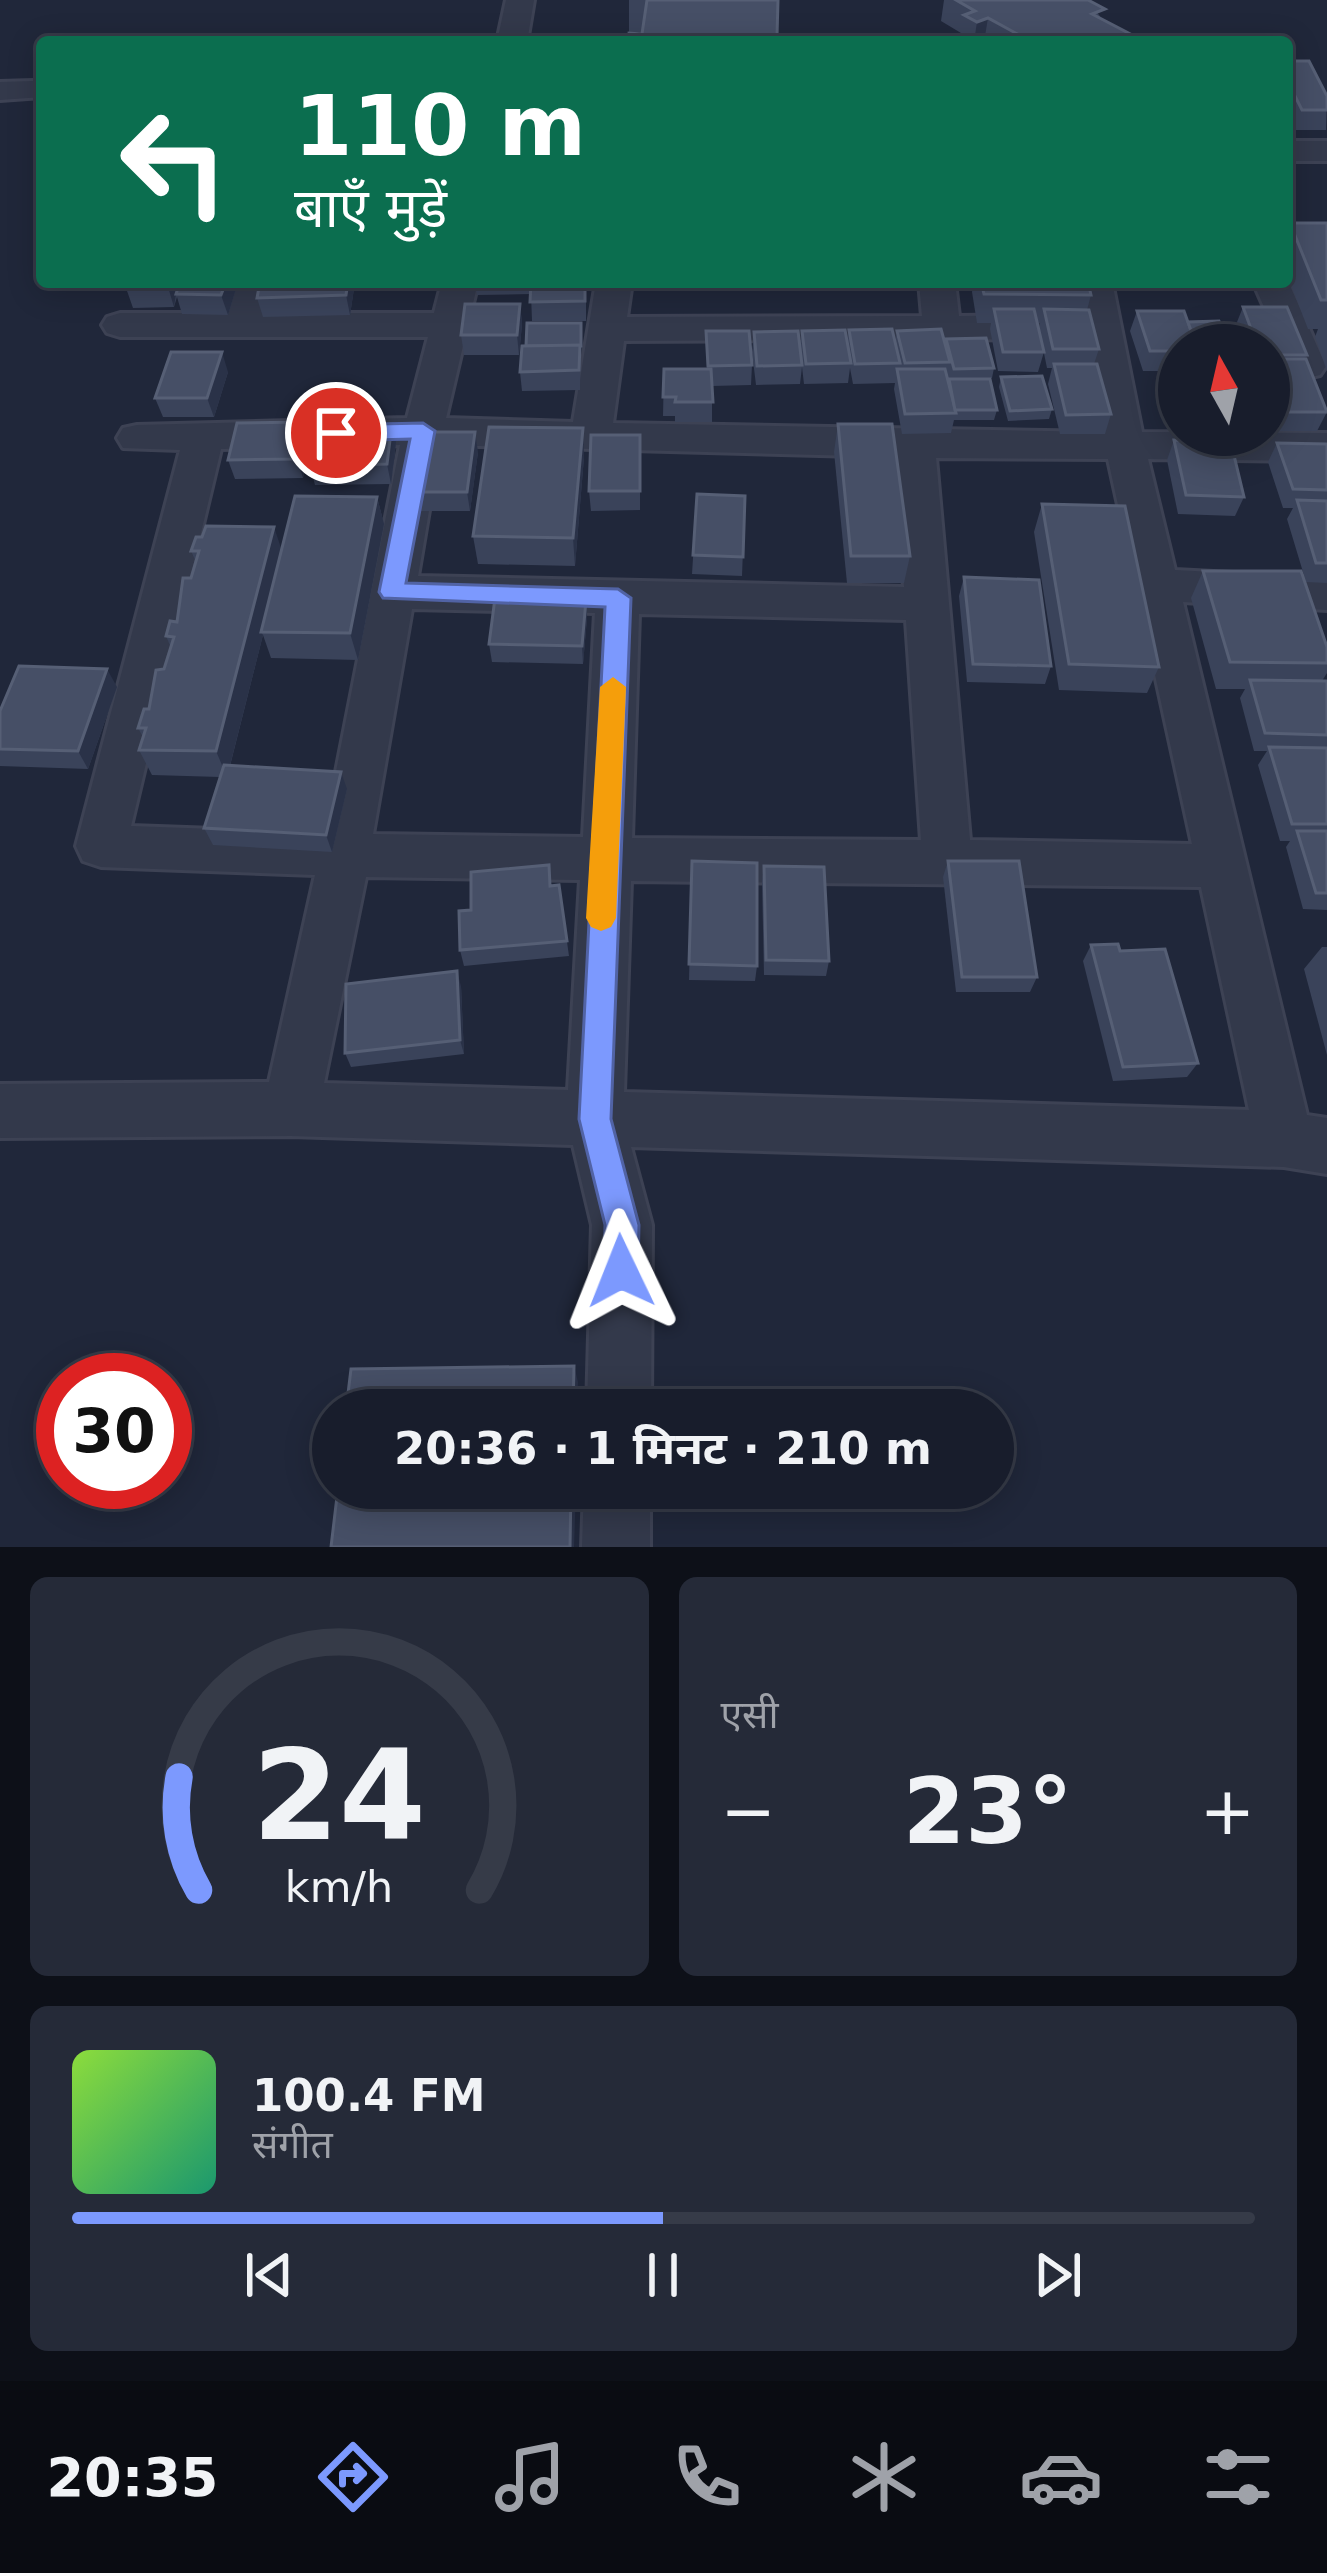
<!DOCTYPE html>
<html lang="hi">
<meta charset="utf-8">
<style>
:root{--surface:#181d2c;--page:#252a38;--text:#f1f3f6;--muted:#9fa2a9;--line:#363b48;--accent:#7c99fe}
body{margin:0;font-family:"DejaVu Sans","Noto Sans Devanagari",sans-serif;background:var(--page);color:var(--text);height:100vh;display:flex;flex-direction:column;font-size:45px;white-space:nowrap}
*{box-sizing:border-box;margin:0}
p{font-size:39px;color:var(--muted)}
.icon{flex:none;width:66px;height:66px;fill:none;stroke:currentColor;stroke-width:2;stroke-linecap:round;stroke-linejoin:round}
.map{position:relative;height:1547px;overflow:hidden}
.sheet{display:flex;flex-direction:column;gap:30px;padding:30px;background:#0d1018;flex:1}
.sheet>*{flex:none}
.guide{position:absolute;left:36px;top:36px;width:1257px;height:252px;border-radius:12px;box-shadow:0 6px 30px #0003,0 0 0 3px var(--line);background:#0b6e4f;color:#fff;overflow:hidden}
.needle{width:78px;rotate:352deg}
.tools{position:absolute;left:1158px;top:324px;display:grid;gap:24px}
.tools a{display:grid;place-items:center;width:132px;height:132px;border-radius:50%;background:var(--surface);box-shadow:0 6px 30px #0003,0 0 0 3px var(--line);font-size:60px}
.speed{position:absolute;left:36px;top:1353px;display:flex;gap:24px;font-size:60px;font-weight:700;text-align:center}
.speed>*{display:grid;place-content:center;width:156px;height:156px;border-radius:50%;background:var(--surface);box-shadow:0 6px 30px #0003,0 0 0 3px var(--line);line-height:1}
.speed .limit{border:18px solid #d22;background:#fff;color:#111}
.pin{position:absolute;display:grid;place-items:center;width:102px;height:102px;color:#fff;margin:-51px;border:6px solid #fff;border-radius:50%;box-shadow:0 3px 12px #0007}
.me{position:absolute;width:132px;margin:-66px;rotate:358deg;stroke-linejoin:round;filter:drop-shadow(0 0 9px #0008)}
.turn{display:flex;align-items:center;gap:42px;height:252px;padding:0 60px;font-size:54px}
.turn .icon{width:156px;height:156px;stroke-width:2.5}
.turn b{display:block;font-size:84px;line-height:102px}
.big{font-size:90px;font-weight:700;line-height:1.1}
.sheet .card{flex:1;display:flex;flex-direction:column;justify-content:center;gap:18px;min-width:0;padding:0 42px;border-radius:18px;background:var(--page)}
.sheet .dial{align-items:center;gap:0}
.dial svg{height:312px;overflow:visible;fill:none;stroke:var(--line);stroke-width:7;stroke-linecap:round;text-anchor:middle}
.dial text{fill:var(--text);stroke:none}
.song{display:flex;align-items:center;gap:36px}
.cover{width:144px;height:144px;border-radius:18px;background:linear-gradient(135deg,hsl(90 70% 55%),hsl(160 70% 35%))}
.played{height:12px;border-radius:6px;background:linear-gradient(90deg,var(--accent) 50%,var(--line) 50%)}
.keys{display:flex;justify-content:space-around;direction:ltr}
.heat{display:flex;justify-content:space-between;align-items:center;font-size:66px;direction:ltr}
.sheet .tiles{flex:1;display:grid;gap:30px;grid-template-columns:1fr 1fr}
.card:last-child{grid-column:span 2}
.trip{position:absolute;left:312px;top:1389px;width:702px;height:120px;border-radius:60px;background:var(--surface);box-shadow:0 6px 30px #0003,0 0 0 3px var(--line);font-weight:700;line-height:120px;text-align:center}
.menu{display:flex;height:192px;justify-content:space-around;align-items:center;background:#0a0c12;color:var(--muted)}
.menu .icon{width:84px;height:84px}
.menu .current{color:var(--accent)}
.menu b{font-size:54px;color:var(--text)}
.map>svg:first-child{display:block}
</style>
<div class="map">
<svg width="1327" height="1547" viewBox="0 0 1327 1547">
<rect width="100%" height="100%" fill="#20273a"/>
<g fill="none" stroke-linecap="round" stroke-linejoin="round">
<g stroke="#3d4254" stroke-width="6">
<g id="minor">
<path d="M506 0H534L527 42H497Z"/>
<path d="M33 81 42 83V97L0 100V82Z"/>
<rect x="1287" y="141" width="40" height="20"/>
<path d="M1287 279 1326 366 1320 375 1307 378 1294 375 1253 282Z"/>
<path d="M236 282H272L262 313H434L442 282H478L446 418 573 422 596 282H632L627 317 922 316 919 282H955L959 316 1052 315 1065 319 1071 327 1065 335 1052 339 624 341 613 423 1103 432 1076 282H1112L1142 432 1327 433V461L1148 459 1175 570 1327 578V610L1183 602 1307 1115 1327 1118V1174L1284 1167 631 1147 652 1225 651 1410H587L592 1225 573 1145 291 1136 0 1138V1084L269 1082 315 875 101 867 83 861 76 846 180 450 123 448 117 438 123 428 137 425 407 418 428 337H120L107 333 102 325 107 317 120 313H225ZM400 445 324 833 131 826 221 449ZM440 445 896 457 904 587 418 576ZM936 458 1108 459 1192 844 970 840ZM412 609 595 613 583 837 373 834ZM639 614 906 620 921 840 632 838ZM366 877 580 880 568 1090 324 1083ZM631 881 1201 887 1249 1110 624 1092Z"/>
<path d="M584 1488H650V1547H582Z"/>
</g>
</g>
<use href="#minor" fill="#33394b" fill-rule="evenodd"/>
</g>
<g fill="#3a435a">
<path d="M629 0H778L777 42H628L642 32H629Z"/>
<path d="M944 0H1088L1102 19 1134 36 1132 42H960L961 33 941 21Z"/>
<path d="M1287 61 1327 96 1326 130H1294L1287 115Z"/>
<path d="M1290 223H1327V371L1315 337 1318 329H1308L1287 275V230Z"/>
<path d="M238 282 228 315 182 314 177 297 174 307 133 308 126 288Z"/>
<path d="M260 282H355L350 315 263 317 257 298Z"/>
<path d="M475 282H586V321H532L531 294 477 295Z"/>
<path d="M974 282H1088L1091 295 1087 310 1099 349 1094 364 1111 414 1105 434H1060L1048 384 1052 368H1047L1039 329 1040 323H1037L1044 352 1038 372 998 371 990 329 991 323H977L972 292Z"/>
<path d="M520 304 522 324 519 355H464L461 335Z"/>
<path d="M1243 307 1307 355 1305 359 1327 412 1317 431H1274L1269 419V345H1241L1235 327Z"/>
<path d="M1137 311 1188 322 1179 345V371H1143L1130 331Z"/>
<path d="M581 323 580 390 522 391 520 372Z"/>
<path d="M849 330 895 343 897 331 945 344 946 339 994 368 992 378 958 379 997 410 994 420H954L951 433 902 434 894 389 895 383 853 384 850 368 848 383 804 384 802 367 800 384 756 385 752 352 754 332 800 348 802 331 847 345Z"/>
<path d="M706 331 752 365 751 385 712 386V422H675V416H663L664 369H707Z"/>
<path d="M228 372 214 417H163L155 398Z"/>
<path d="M1162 373H1179V418H1170L1158 383Z"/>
<path d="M1001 377 1052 409 1049 419 1008 421 999 387Z"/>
<path d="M838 424 910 556 904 583H847L834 452Z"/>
<path d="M640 435V510L591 511 589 491Z"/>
<path d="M1174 440 1244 497 1235 516 1178 514 1167 460Z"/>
<path d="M310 441 303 478 235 479 228 460Z"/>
<path d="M396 443 391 484 315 485 310 466Z"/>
<path d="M1277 443 1327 444V583L1306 582 1287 519 1293 508H1283L1268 462Z"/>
<path d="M478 452 470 511H421L418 492Z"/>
<path d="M584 457 575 566 478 564 473 536Z"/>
<path d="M697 494 745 496 742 576 692 574Z"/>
<path d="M377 497 384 524 358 660 271 658 263 635 230 766 347 789 332 852 213 845 204 828 220 777 152 775 139 750 143 737 138 728 149 709 171 648 166 636 177 622 196 562 191 551 282 550Z"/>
<path d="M1042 504 1159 667 1147 693 1059 690 1034 532Z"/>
<path d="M1203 571 1327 663V673L1322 681H1327V910L1303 909 1286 847 1290 841H1280L1258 765 1267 751H1254L1240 698 1245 689H1216L1191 598Z"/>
<path d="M964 577 1051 666 1045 684 967 682 959 596Z"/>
<path d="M586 600 587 618 583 664 492 662 489 644Z"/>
<path d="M117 687 88 769 0 766V711Z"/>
<path d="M692 861 757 966 755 981 689 980Z"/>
<path d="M948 861 1037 977 1030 992H956L943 877Z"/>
<path d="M764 866 829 961 826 976 764 975 762 882Z"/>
<path d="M559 885 569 956 464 966 460 950 471 910 552 886Z"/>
<path d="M1091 945 1120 951 1198 1063 1187 1077 1113 1081 1083 961Z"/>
<path d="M1322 947H1327V1055L1304 969Z"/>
<path d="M461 986 464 1054 351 1067 345 1053Z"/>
</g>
<g fill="#2a3248">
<path d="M988 18 984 42H974L977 22Z"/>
<path d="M169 282H181L176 294 174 307 168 287Z"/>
<path d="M226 282H238L228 315 221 295Z"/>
<path d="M348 282H355L350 315 346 295Z"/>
<path d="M520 304 522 324 519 355 517 335Z"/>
<path d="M222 352 228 372 214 417 207 398Z"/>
<path d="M305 422 310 441 303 478 297 459Z"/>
<path d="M392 424 396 443 391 484 387 464Z"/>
<path d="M583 428 584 457 575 566 573 538Z"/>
<path d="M475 432 478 452 470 511 467 492Z"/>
<path d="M377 497 384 524 358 660 350 633Z"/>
<path d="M274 527 283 554 261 632 263 635 227 777 216 751Z"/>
<path d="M586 600 587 618 583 664 582 646Z"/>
<path d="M107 669 117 687 88 769 78 751Z"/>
<path d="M341 772 347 789 332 852 326 835Z"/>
<path d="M457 971 461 986 464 1054 460 1040Z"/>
<path d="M574 1366 578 1382 577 1410H573Z"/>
<path d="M571 1488H576L574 1547H570Z"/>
</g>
<g fill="#464f66" stroke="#565f75" stroke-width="3">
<path d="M647 0H778L777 36 744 35V42H628L629 33 642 34Z"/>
<path d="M956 0H1088L1105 9 1092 14 1134 36 1123 41 1125 42H1032L988 18 977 22 964 15 975 11Z"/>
<path d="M1287 61H1309L1327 96V110H1302L1287 80Z"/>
<path d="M1290 223H1327V300H1321Z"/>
<path d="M128 282H169L168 287 126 288Z"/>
<path d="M180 282H226L221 295 176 294Z"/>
<path d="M260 282H348L346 295 257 298Z"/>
<path d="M531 282H585V301L530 302Z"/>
<path d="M981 282H1088L1091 295 984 294Z"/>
<path d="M465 304H520L517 335H461Z"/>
<path d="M1243 307H1287L1307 355H1269V345H1257Z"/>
<path d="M994 309H1034L1044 352H1003Z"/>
<path d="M1044 309 1089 310 1099 349H1053Z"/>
<path d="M1137 311H1184L1196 345H1179V351H1150Z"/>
<path d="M1219 321 1229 345H1196L1188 322Z"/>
<path d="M527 323H581V346H526Z"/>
<path d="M892 329 900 363 855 364 849 330Z"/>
<path d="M941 329 950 362 905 363 897 331Z"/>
<path d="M845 330 851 363 806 364 802 331Z"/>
<path d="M706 331H749L752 365 708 366Z"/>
<path d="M798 331 802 365 757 366 754 332Z"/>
<path d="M986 338 994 368 954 369 946 339Z"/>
<path d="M580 345 579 370 520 372 522 346Z"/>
<path d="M171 352H222L207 398H155Z"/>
<path d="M1269 359H1306L1327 412H1283L1269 375Z"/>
<path d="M1054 364H1097L1111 414 1066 415Z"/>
<path d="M664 369H711L713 402H675L676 397H663Z"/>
<path d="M897 369H945L956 413 905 414Z"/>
<path d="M1162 373H1179V408H1174Z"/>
<path d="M1042 376 1052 409 1010 411 1001 377Z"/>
<path d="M949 379H990L997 410H955Z"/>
<path d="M305 422 297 459 228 460 237 423Z"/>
<path d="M392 424 387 464 310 466 317 426Z"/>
<path d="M838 424H892L910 556H851Z"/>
<path d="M489 427 583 428 573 538 473 536Z"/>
<path d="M428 432H475L467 492H418Z"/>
<path d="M591 435H640V491H589Z"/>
<path d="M1174 440 1231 443 1244 497 1186 495Z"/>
<path d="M1277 443 1327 444V490L1293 489Z"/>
<path d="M697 494 745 496 743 557 693 555Z"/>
<path d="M295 496 377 497 350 633 261 632Z"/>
<path d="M1297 500 1327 501V563H1316Z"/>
<path d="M1042 504 1125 506 1159 667 1069 664Z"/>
<path d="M206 526 274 527 216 751 139 750 146 728H138L144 709H149L156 670 164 669 174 637 166 636 170 621 177 622 183 578H191L199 551H191L196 537H202Z"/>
<path d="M1203 571H1301L1327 647V663L1230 662Z"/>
<path d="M964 577 1039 580 1051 666 973 664Z"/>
<path d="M495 598 586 600 582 646 489 644Z"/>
<path d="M19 666 107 669 78 751 0 749V711Z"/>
<path d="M1250 680 1327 681V735L1265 733Z"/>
<path d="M1269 747 1327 748V824H1292Z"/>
<path d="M224 765 341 772 326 835 204 828Z"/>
<path d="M1297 831H1327V893H1316Z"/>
<path d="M692 861 757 863V966L689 964Z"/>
<path d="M948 861H1019L1037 977H962Z"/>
<path d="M549 865 550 886 559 885 567 941 460 950 459 911 471 910V872Z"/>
<path d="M764 866 824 867 829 961 766 960Z"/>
<path d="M1118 944 1120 951 1165 949 1198 1063 1123 1067 1091 945Z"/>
<path d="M457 971 460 1040 345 1053 346 984Z"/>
<path d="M574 1366 573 1410H346L351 1369Z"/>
<path d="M338 1488H571L570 1547H331Z"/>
</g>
<path fill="#7c99fe" stroke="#5163a5" stroke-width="3" d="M423 423 435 431 406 583 618 589 631 598 611 1119 639 1225 638 1271 633 1284 621 1289 609 1284 604 1271 605 1225 579 1119 605 607 383 598 379 592 410 439 336 441 324 433 336 425Z"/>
<path fill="#f59e0b" d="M613 677 626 687 616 918 611 927 601 931 591 927 586 918 600 687Z"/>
</svg>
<div class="tools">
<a><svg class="needle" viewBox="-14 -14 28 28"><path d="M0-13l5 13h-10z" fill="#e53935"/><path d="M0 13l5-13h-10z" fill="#9fa2a9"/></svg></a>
</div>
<div class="speed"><div class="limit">30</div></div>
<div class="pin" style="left:336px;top:433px;background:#d93025"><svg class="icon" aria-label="arrive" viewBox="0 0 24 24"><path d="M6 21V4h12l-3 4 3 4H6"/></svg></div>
<svg class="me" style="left:621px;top:1271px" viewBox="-20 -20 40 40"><path d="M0-17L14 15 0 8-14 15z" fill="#7c99fe" stroke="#fff" stroke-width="4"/></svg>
<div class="trip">20:36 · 1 मिनट · 210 m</div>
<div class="guide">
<div class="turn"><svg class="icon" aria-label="left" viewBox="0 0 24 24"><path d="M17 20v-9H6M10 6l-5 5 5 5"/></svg><div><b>110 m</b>बाएँ मुड़ें</div></div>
</div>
</div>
<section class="sheet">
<div class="tiles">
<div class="card dial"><svg viewBox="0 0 100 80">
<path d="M14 69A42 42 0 1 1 86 69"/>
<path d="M14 69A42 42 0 0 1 9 40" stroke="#7c99fe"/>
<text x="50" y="56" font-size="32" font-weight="700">24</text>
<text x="50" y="72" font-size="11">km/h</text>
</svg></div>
<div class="card"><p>एसी</p>
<div class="heat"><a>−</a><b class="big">23°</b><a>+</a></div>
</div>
<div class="card">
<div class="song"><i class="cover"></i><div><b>100.4 FM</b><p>संगीत</p></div></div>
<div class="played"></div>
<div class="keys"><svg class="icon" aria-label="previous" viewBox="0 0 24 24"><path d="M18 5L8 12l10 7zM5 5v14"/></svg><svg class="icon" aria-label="pause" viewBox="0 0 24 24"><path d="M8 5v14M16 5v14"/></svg><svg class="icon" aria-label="next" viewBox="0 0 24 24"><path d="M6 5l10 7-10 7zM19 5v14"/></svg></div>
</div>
</div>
</section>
<nav class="menu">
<b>20:35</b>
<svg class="icon current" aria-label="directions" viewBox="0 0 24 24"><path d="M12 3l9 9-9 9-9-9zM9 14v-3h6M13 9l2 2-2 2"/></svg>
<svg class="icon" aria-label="music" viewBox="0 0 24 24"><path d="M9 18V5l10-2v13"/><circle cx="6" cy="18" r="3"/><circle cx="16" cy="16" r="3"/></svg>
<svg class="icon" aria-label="phone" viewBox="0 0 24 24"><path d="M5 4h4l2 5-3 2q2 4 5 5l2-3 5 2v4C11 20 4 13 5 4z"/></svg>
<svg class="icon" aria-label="climate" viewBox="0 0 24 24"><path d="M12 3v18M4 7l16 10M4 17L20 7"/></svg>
<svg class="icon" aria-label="car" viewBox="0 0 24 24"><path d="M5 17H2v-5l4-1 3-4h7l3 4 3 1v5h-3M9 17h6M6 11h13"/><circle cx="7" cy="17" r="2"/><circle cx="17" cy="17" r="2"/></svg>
<svg class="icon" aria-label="filters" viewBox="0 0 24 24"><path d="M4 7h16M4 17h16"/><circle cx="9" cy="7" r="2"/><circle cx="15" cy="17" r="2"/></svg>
</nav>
